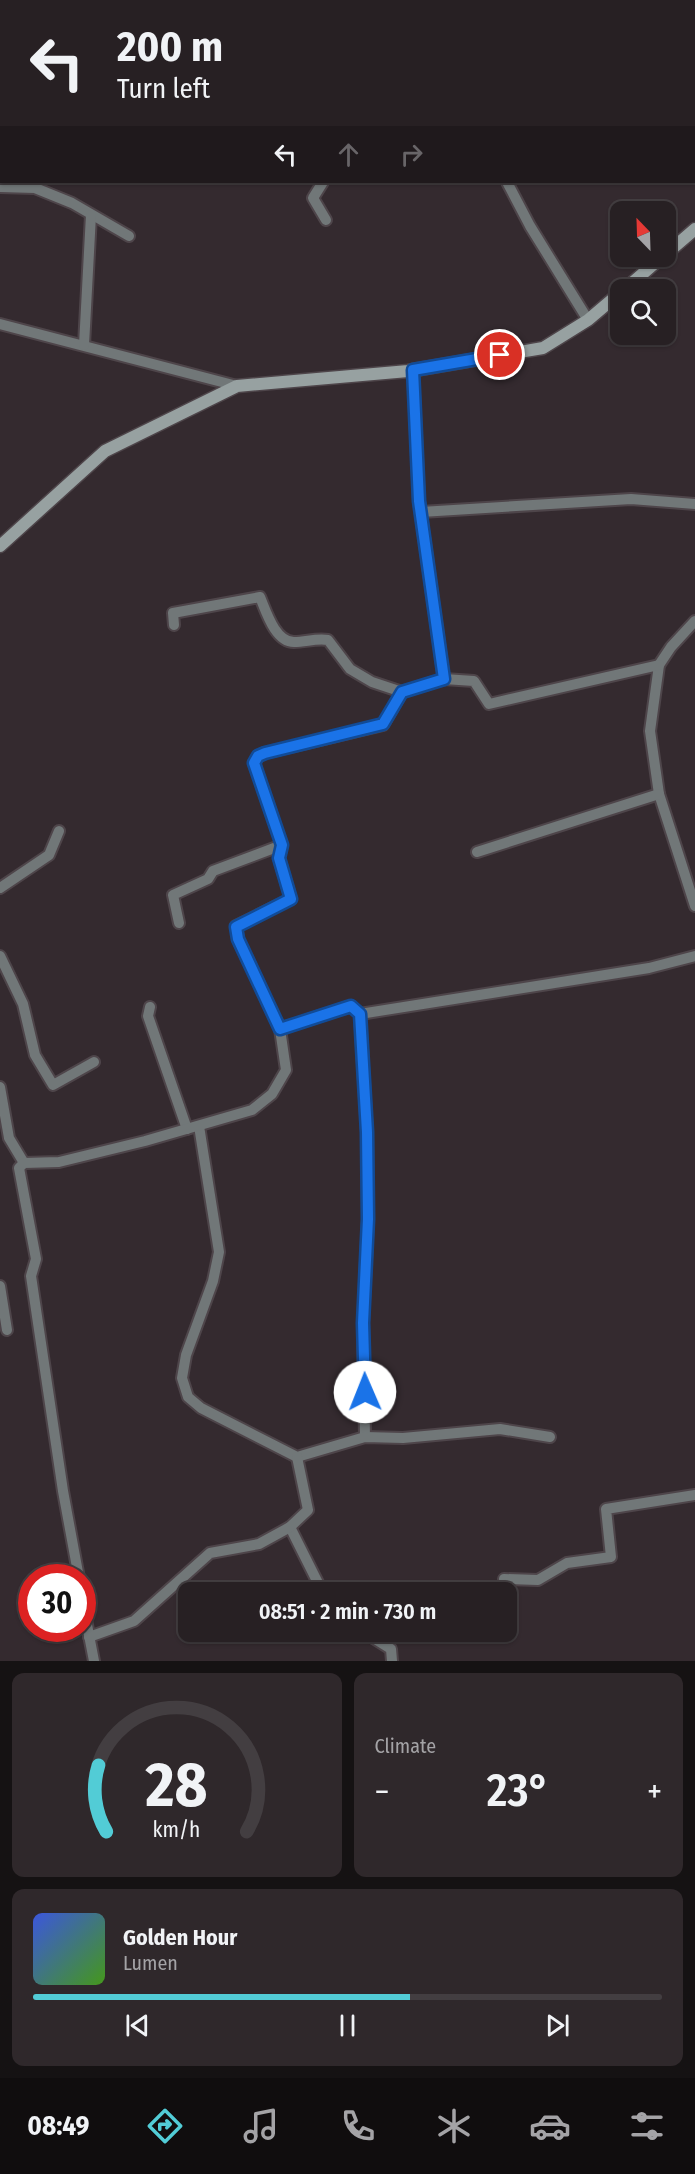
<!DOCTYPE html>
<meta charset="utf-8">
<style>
:root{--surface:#272023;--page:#2f282b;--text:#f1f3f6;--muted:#a4a3a6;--line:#433e41;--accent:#52ccd6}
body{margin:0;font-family:"Fira Sans Condensed",sans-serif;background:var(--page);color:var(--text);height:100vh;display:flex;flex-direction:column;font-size:22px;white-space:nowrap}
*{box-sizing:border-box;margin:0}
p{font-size:20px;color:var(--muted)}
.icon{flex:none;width:33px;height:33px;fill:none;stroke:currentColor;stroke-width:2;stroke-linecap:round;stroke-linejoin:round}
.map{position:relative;height:1661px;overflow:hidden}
.side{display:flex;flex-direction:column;gap:12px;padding:12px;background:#151213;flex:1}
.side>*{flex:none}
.guide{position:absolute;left:0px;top:0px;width:696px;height:183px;box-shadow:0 2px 4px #0004,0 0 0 2px var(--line);background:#272023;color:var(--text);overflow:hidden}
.needle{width:39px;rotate:337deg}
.fabs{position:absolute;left:610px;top:201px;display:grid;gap:12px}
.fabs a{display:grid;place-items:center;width:66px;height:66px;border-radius:12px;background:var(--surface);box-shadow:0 2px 4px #0004,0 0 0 2px var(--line);font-size:30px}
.speed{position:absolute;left:18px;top:1564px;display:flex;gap:12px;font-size:30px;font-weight:700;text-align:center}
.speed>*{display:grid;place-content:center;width:78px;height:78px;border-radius:50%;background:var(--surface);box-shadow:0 2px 4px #0004,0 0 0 2px var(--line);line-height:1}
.speed .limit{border:9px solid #d22;background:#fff;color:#111}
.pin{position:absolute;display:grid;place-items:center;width:51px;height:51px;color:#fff;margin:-26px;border:3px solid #fff;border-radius:50%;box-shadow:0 2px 6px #0007}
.me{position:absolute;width:66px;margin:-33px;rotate:359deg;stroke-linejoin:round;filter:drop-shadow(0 0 4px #0008)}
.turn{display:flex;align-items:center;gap:21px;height:126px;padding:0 18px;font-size:27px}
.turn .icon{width:78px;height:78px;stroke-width:2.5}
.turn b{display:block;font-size:42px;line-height:51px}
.lanes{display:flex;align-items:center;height:57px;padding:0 18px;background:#0003;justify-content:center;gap:30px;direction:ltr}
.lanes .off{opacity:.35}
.big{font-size:45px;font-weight:600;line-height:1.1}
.side .tile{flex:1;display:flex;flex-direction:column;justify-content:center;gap:9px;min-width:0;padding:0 21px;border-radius:12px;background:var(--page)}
.side .dial{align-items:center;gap:0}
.dial svg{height:156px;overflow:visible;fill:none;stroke:var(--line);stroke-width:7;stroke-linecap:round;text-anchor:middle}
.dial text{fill:var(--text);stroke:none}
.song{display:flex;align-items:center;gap:18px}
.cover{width:72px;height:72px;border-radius:9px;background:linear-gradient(135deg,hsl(230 70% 55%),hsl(100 70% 35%))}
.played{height:6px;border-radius:3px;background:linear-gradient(90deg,var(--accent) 60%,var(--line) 60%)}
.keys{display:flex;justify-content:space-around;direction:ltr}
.heat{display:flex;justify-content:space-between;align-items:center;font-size:33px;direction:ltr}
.side .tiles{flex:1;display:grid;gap:12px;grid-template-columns:1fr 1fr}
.tile:last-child{grid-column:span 2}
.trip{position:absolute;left:178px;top:1582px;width:339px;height:60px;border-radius:12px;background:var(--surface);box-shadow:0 2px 4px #0004,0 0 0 2px var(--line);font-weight:600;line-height:60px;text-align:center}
.tabs{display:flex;height:96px;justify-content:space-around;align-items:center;background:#100d0e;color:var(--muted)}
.tabs .icon{width:42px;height:42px}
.tabs .on{color:var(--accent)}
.tabs b{font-size:27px;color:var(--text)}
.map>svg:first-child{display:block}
</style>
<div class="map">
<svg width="695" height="1661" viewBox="0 0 695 1661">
<rect width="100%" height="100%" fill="#342a2f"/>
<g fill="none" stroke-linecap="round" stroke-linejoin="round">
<g stroke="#4e454a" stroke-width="14">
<g id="street">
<path d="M457 1V2"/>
<path d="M210 2V0"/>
<path d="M694 7H695"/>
<path d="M694 116 695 115"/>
<path d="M323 182 313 198 326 220"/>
<path d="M507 182 530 226 588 320"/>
<path d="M0 187 35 188 72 203 129 236"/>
<path d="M0 324 237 386"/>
<path d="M84 345 91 215"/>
<path d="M413 370 419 501 444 679"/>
<path d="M421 512 631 499 695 504"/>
<path d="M695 621 671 647 659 665 650 731 659 794 695 906"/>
<path d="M174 625 173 613 260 597C266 611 275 642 294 642 306 642 316 638 328 640L350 669 372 682 402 692"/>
<path d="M477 852 659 794"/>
<path d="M0 888 49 855 59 831"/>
<path d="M179 923 173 895 208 879 213 871 282 845"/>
<path d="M0 956 23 1004 35 1055 53 1085 94 1062"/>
<path d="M150 1007 148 1016 187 1129"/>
<path d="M360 1014 367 1133 368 1219 363 1323 365 1437"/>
<path d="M280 1029 351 1006 360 1014 649 968 695 956"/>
<path d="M0 1087 9 1138 24 1163"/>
<path d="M199 1126 219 1252 213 1281 186 1355 182 1378 188 1397 201 1408 297 1457 365 1437 403 1438 500 1429 550 1437"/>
<path d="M0 1286 7 1330"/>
<path d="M290 1527 323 1593"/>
<path d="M79 1578 63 1491 31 1276 36 1259 19 1168 24 1163 59 1162 145 1141 252 1110 272 1094 286 1070 280 1029 238 939 236 926 291 899 279 858 282 845 254 763 258 756 265 753 383 725 402 692 444 679 474 681 489 704 659 665"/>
<path d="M504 1579 538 1580 567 1563 611 1557 606 1509 695 1495"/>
<path d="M82 1599 94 1661"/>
<path d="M364 1632 391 1649 392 1661"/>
<path d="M89 1637 134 1621 210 1553 259 1544 290 1527 308 1510 297 1457"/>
</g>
</g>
<g stroke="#4e454a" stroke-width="15">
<g id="secondary">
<path d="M666 254 695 229"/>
<path d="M624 290 663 256"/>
<path d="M0 546 105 451 237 386 408 371 543 348 588 320 621 292"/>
</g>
</g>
<use href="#street" stroke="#717778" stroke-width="10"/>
<use href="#secondary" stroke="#97a1a1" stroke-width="12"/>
</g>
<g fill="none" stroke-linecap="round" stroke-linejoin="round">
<g stroke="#114b97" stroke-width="15">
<path id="route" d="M365 1392 363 1323 368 1219 367 1132 360 1014 351 1006 280 1029 238 939 236 927 291 899 279 858 282 845 254 763 258 756 265 753 383 724 402 692 444 679 419 501 413 370 500 355"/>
</g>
<use href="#route" stroke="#1a73e8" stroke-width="10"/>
</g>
</svg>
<div class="fabs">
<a><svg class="needle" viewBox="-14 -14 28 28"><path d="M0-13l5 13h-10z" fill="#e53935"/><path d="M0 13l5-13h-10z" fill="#a4a3a6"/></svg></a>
<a><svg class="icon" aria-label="search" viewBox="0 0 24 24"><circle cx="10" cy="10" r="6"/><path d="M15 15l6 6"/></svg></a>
</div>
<div class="speed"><div class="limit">30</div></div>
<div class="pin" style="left:500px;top:355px;background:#d93025"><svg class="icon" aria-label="arrive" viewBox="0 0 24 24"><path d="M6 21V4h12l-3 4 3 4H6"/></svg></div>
<svg class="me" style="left:365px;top:1392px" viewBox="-20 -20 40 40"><circle r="19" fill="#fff"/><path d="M0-13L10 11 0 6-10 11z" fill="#1a73e8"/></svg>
<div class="trip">08:51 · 2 min · 730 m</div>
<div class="guide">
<div class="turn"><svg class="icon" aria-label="left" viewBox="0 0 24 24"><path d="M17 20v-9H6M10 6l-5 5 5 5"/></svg><div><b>200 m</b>Turn left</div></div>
<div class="lanes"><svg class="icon" aria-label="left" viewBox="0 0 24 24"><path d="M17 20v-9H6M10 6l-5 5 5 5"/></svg><svg class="icon off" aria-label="ahead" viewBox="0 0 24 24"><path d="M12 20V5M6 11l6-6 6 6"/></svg><svg class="icon off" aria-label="right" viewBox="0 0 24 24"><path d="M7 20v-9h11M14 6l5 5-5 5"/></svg></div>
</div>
</div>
<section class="side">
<div class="tiles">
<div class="tile dial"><svg viewBox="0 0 100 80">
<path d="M14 69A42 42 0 1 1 86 69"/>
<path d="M14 69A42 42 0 0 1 10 35" stroke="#52ccd6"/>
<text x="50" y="56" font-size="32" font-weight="700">28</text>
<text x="50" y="72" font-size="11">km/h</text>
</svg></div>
<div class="tile"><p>Climate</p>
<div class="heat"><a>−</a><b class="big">23°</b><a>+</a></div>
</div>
<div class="tile">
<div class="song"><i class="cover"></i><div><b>Golden Hour</b><p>Lumen</p></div></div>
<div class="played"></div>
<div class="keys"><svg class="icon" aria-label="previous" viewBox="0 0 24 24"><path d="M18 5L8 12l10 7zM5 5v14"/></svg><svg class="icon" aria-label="pause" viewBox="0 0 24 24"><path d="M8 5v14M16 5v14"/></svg><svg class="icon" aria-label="next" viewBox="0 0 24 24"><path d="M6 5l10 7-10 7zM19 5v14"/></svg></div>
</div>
</div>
</section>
<nav class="tabs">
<b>08:49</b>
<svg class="icon on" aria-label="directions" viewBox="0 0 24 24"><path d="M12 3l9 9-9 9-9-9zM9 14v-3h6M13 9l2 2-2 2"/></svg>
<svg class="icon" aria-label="music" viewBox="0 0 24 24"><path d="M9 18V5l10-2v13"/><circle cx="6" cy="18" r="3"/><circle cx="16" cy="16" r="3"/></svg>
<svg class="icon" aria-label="phone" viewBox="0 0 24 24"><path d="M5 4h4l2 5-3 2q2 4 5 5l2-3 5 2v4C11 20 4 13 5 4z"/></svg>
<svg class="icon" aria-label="climate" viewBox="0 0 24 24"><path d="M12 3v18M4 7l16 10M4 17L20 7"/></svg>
<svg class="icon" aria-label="car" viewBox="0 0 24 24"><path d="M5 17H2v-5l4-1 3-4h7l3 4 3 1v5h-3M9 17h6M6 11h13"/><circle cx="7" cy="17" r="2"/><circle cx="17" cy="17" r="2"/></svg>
<svg class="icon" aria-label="filters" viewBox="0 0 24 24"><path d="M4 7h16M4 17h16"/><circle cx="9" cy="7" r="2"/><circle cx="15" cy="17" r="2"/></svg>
</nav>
